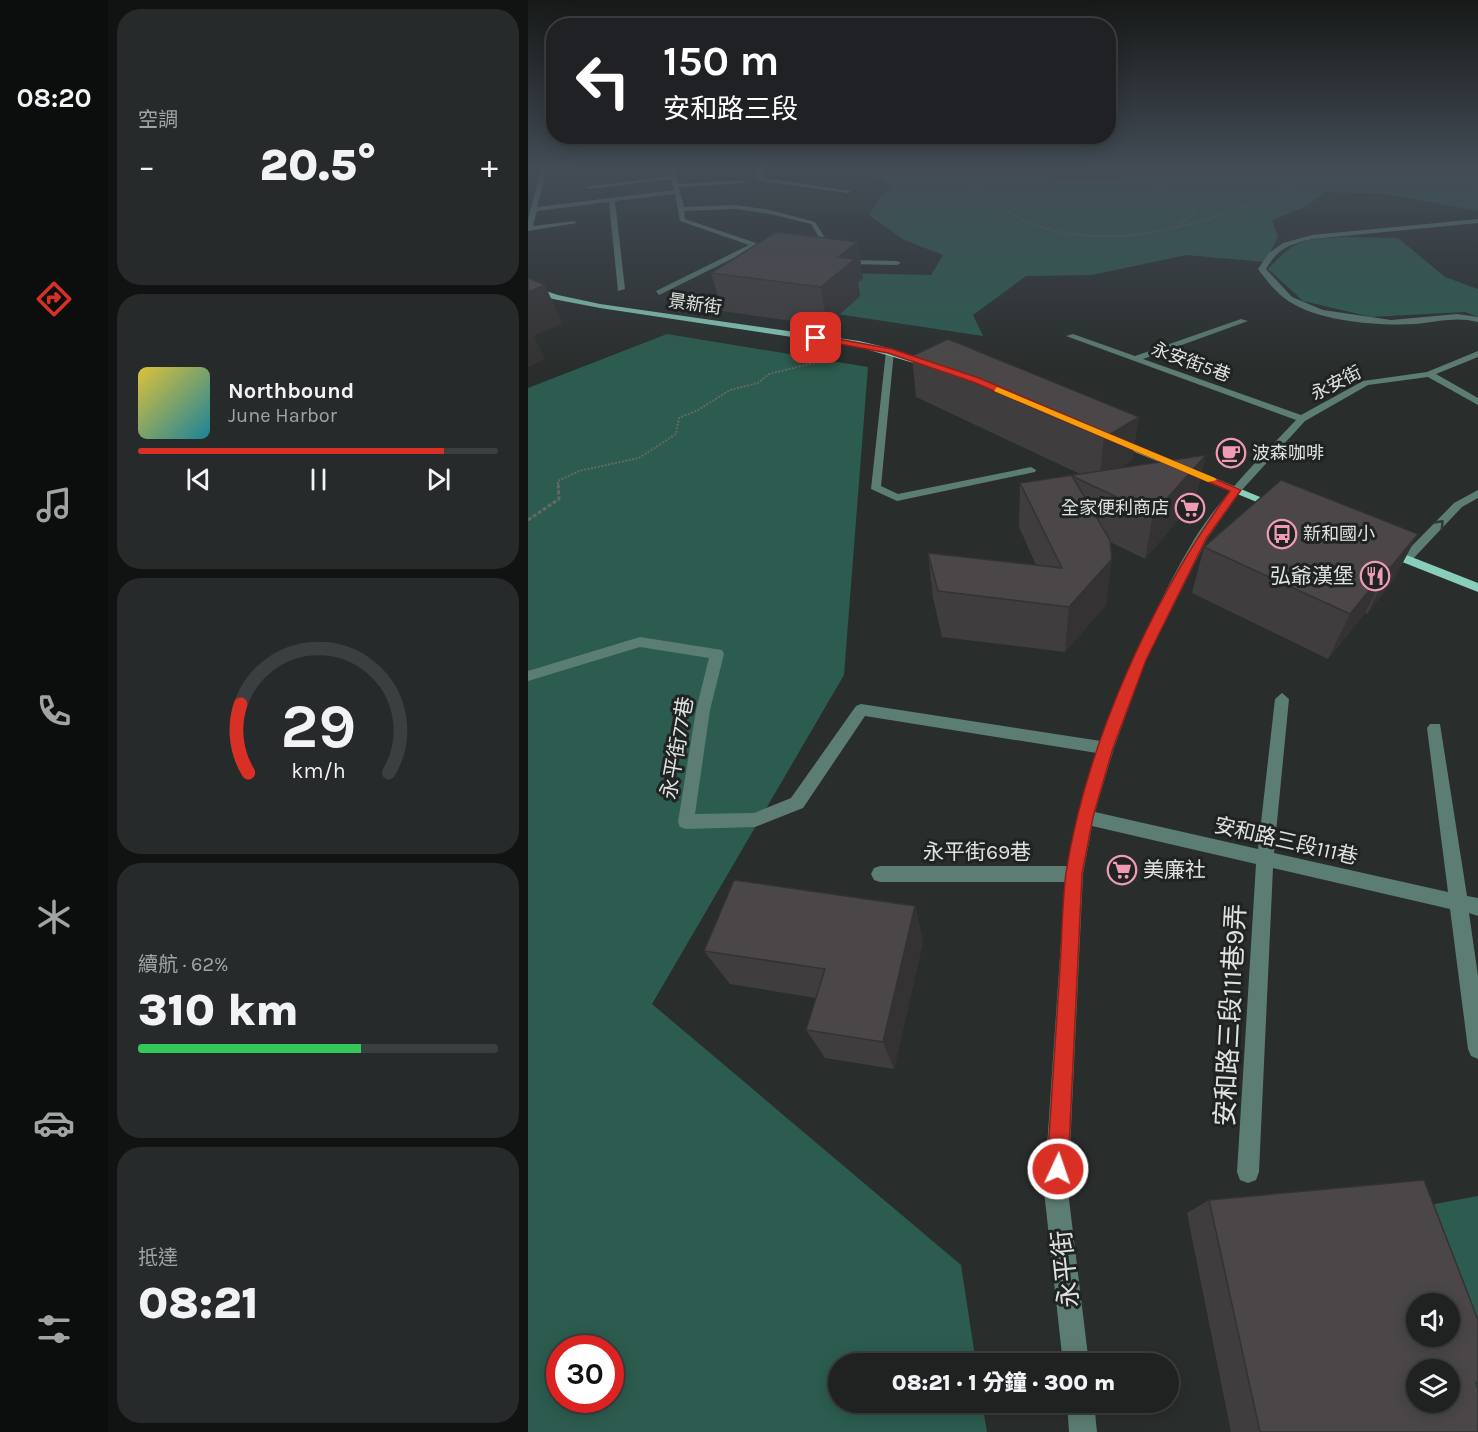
<!DOCTYPE html>
<html lang="zh-TW">
<meta charset="utf-8">
<style>
:root{--surface:#1f2221;--page:#272a2a;--text:#f1f3f6;--muted:#a1a4a5;--line:#3c3f3f;--accent:#d93025}
body{margin:0;font-family:Karla,"Noto Sans TC",sans-serif;background:var(--page);color:var(--text);height:100vh;display:flex;flex-direction:column;font-size:22px;white-space:nowrap}
*{box-sizing:border-box;margin:0}
p{font-size:20px;color:var(--muted)}
.icon{flex:none;width:33px;height:33px;fill:none;stroke:currentColor;stroke-width:2;stroke-linecap:round;stroke-linejoin:round}
.map{position:relative;flex:1;overflow:hidden}
.side{display:flex;flex-direction:column;gap:9px;padding:9px;background:#111312;width:420px}
.side>*{flex:none}
.hud{position:absolute;left:18px;top:18px;width:570px;height:126px;border-radius:24px;box-shadow:0 3px 15px #0003,0 0 0 2px var(--line);background:#202124;color:#fff;overflow:hidden}
.fabs{position:absolute;left:878px;top:1293px;display:grid;gap:12px}
.fabs a{display:grid;place-items:center;width:54px;height:54px;border-radius:50%;background:var(--surface);box-shadow:0 3px 15px #0003,0 0 0 2px var(--line);font-size:30px}
.speed{position:absolute;left:18px;top:1335px;display:flex;gap:12px;font-size:30px;font-weight:700;text-align:center}
.speed>*{display:grid;place-content:center;width:78px;height:78px;border-radius:50%;background:var(--surface);box-shadow:0 3px 15px #0003,0 0 0 2px var(--line);line-height:1}
.speed .limit{border:9px solid #d22;background:#fff;color:#111}
.pin{position:absolute;display:grid;place-items:center;width:51px;height:51px;color:#fff;margin:-26px;border-radius:12px;box-shadow:0 3px 9px #0006}
.me{position:absolute;width:66px;margin:-33px;rotate:3deg;stroke-linejoin:round;filter:drop-shadow(0 0 4px #0008)}
.turn{display:flex;align-items:center;gap:21px;height:126px;padding:0 18px;font-size:27px}
.turn .icon{width:78px;height:78px;stroke-width:2.5}
.turn b{display:block;font-size:42px;line-height:51px}
.big{font-size:45px;font-weight:800;line-height:1.1}
.side .widget{flex:1;display:flex;flex-direction:column;justify-content:center;gap:9px;min-width:0;padding:0 21px;border-radius:24px;background:var(--page)}
.side .dial{align-items:center;gap:0}
.dial svg{height:156px;overflow:visible;fill:none;stroke:var(--line);stroke-width:7;stroke-linecap:round;text-anchor:middle}
.dial text{fill:var(--text);stroke:none}
.song{display:flex;align-items:center;gap:18px}
.cover{width:72px;height:72px;border-radius:9px;background:linear-gradient(135deg,hsl(50 70% 55%),hsl(190 70% 35%))}
.played{height:6px;border-radius:3px;background:linear-gradient(90deg,var(--accent) 85%,var(--line) 85%)}
.keys{display:flex;justify-content:space-around;direction:ltr}
.heat{display:flex;justify-content:space-between;align-items:center;font-size:33px;direction:ltr}
.charge{height:9px;border-radius:4px;background:linear-gradient(90deg,#34c759 62%,var(--line) 0)}
.trip{position:absolute;left:300px;top:1353px;width:351px;height:60px;border-radius:30px;background:var(--surface);box-shadow:0 3px 15px #0003,0 0 0 2px var(--line);font-weight:800;line-height:60px;text-align:center}
main{display:flex;flex:1;min-height:0}
.dock{display:flex;flex-direction:column;width:108px;justify-content:space-around;align-items:center;background:#0c0e0d;color:var(--muted)}
.dock .icon{width:42px;height:42px}
.dock .current{color:var(--accent)}
.dock b{font-size:27px;color:var(--text)}
.map>svg:first-child{display:block}
</style>
<main>
<nav class="dock">
<b>08:20</b>
<svg class="icon current" aria-label="directions" viewBox="0 0 24 24"><path d="M12 3l9 9-9 9-9-9zM9 14v-3h6M13 9l2 2-2 2"/></svg>
<svg class="icon" aria-label="music" viewBox="0 0 24 24"><path d="M9 18V5l10-2v13"/><circle cx="6" cy="18" r="3"/><circle cx="16" cy="16" r="3"/></svg>
<svg class="icon" aria-label="phone" viewBox="0 0 24 24"><path d="M5 4h4l2 5-3 2q2 4 5 5l2-3 5 2v4C11 20 4 13 5 4z"/></svg>
<svg class="icon" aria-label="climate" viewBox="0 0 24 24"><path d="M12 3v18M4 7l16 10M4 17L20 7"/></svg>
<svg class="icon" aria-label="car" viewBox="0 0 24 24"><path d="M5 17H2v-5l4-1 3-4h7l3 4 3 1v5h-3M9 17h6M6 11h13"/><circle cx="7" cy="17" r="2"/><circle cx="17" cy="17" r="2"/></svg>
<svg class="icon" aria-label="filters" viewBox="0 0 24 24"><path d="M4 7h16M4 17h16"/><circle cx="9" cy="7" r="2"/><circle cx="15" cy="17" r="2"/></svg>
</nav>
<section class="side">
<div class="widget"><p>空調</p>
<div class="heat"><a>−</a><b class="big">20.5°</b><a>+</a></div>
</div>
<div class="widget">
<div class="song"><i class="cover"></i><div><b>Northbound</b><p>June Harbor</p></div></div>
<div class="played"></div>
<div class="keys"><svg class="icon" aria-label="previous" viewBox="0 0 24 24"><path d="M18 5L8 12l10 7zM5 5v14"/></svg><svg class="icon" aria-label="pause" viewBox="0 0 24 24"><path d="M8 5v14M16 5v14"/></svg><svg class="icon" aria-label="next" viewBox="0 0 24 24"><path d="M6 5l10 7-10 7zM19 5v14"/></svg></div>
</div>
<div class="widget dial"><svg viewBox="0 0 100 80">
<path d="M14 69A42 42 0 1 1 86 69"/>
<path d="M14 69A42 42 0 0 1 10 34" stroke="#d93025"/>
<text x="50" y="56" font-size="32" font-weight="700">29</text>
<text x="50" y="72" font-size="11">km/h</text>
</svg></div>
<div class="widget"><p>續航 · 62%</p><b class="big">310 km</b><div class="charge"></div></div>
<div class="widget"><p>抵達</p><b class="big">08:21</b></div>
</section>
<div class="map">
<svg width="950" height="1432" viewBox="0 0 950 1432">
<rect width="100%" height="100%" fill="#292d2c"/>
<g fill="#2c5c4f" fill-rule="evenodd">
<path d="M349 169H515L517 174 539 181 591 180 587 169H950V211L859 194 797 192 779 206 744 220 750 237 737 262 658 255 564 275 498 276 445 315 455 336 236 303 312 273 403 275 415 255 376 240 341 215 353 196 363 188 344 173Z"/>
<path d="M813 237 870 238 917 277 950 289V317L937 312 843 317 775 301 740 269C768 239 773 240 813 237Z"/>
<path d="M139 334 340 367 316 675 124 1004 433 1265 448 1363 310 1364V1402L454 1403 459 1432H0V388ZM32 1348H82V1400H32Z"/>
<path d="M950 1196V1407L921 1337V1304L869 1211Z"/>
</g>
<g fill="none" stroke-linecap="round" stroke-linejoin="round">
<g stroke="#646867" stroke-width="1.5" stroke-dasharray="1.5 1.5" stroke-linecap="butt">
<path d="M419 169 423 179 440 184"/>
<path d="M442 169 440 184C463 198 485 217 510 226 577 248 648 231 711 209 729 202 749 197 764 183L700 169"/>
<path d="M614 169 628 187 645 194 647 201 666 207V212L653 224"/>
</g>
<path stroke="#646867" stroke-width="2" stroke-dasharray="2 1.5" stroke-linecap="butt" d="M30 484V481L51 471 111 458 148 434 151 418 170 410 202 390 230 383 241 374 290 362"/>
<path stroke="#646867" stroke-width="3" stroke-dasharray="4 2" stroke-linecap="butt" d="M0 520 31 499 30 482"/>
<g fill="#5c7d73" fill-rule="evenodd">
<path d="M13 169H19L9 207 146 190 143 179 60 189 57 187 143 176 141 169H147L150 184 218 180 216 183 151 187 156 207 208 205 242 210 287 222 305 251 300 252 283 224 242 214 208 209 156 211 157 219 228 243 250 246 247 248 228 247 131 295 128 291 221 245 152 221 147 194 87 201 97 289 90 291 81 202 9 211 5 226 46 221 49 223 0 231V219Z"/>
<path d="M228 169H234L236 178 323 191 320 193 233 181 230 179Z"/>
<path d="M950 219V223L784 239C761 245 751 247 738 269L764 297 795 310 863 320 929 314 950 317V322C928 316 909 322 887 324 851 326 793 322 762 302 749 294 739 281 730 269L741 253 755 243 784 235Z"/>
<path d="M314 257 320 260 369 261 373 263 369 265 318 264 310 259Z"/>
<path d="M713 319 720 321 615 359 773 415 835 381 899 372 950 351V357L908 374 950 398V405L900 377 840 385 777 421 712 492 679 539 618 660 586 748 567 812 730 849 747 699 754 693 761 699 746 853 920 892 899 728 902 724H912L939 896 950 898V916L941 913 950 976V1059L943 1056 940 1049 922 909 745 868 731 1172 728 1180 720 1183 712 1180 709 1172 728 864 564 826 555 874 540 1191 561 1364H535L516 1191 537 882H352L346 880 343 874 346 868 352 866H539L549 817 569 753 337 716 275 808 227 827 158 829 152 827 150 822 168 710 181 658 112 647 0 681V671L112 637 194 650 196 654 182 710 167 814 226 813 263 798 328 706 333 704 573 741C599 673 629 601 667 538 695 494 732 458 768 420L538 336 545 334 607 356Z"/>
<path d="M362 348 366 351 353 486 370 494 503 467 508 470 507 472 369 501 343 489 358 351Z"/>
<path d="M950 490V498L934 507 882 562H874V556L926 503Z"/>
<path d="M539 1402H566L569 1432H541Z"/>
</g>
<g fill="#88ceba" fill-rule="evenodd">
<path d="M0 285 30 295 72 304 331 341 365 349 407 365 403 368 331 347 72 308 25 299 0 290Z"/>
<path d="M585 439H593L756 507 750 510 746 509 585 443Z"/>
<path d="M858 547 950 583V592L854 554 852 551Z"/>
</g>
</g>
<g fill="#403d3e">
<path d="M330 242 335 279 330 282 332 296 299 326 194 311 183 273Z"/>
<path d="M384 356 611 417 604 460 593 468 678 455 667 500 617 559 582 542 578 605 537 652 414 637 405 598 400 553 508 565 491 527 492 483 552 474 388 397Z"/>
<path d="M890 534 866 579 839 614 837 613 800 659 664 593 676 547Z"/>
<path d="M387 906 395 942 366 1069 297 1058 278 1030 288 998 202 984 176 951Z"/>
<path d="M681 1200 948 1383 950 1432H703L659 1213Z"/>
</g>
<g fill="#343232">
<path d="M330 242 335 279 330 282 332 296 299 326 293 287 310 257Z"/>
<path d="M17 285 34 323 6 336 17 359 0 367V292Z"/>
<path d="M611 417 604 460 571 483 576 438Z"/>
<path d="M678 455 667 500 617 559 625 514Z"/>
<path d="M890 534 866 579 839 614 862 568Z"/>
<path d="M584 559 578 605 537 652 541 607Z"/>
<path d="M860 567 837 613 800 659 822 614Z"/>
<path d="M387 906 395 942 366 1069 355 1042Z"/>
</g>
<g fill="#4b4748" stroke="#343232" stroke-width="1.5" fill-rule="evenodd">
<path d="M248 232 330 242 310 257 327 259 293 287 183 273Z"/>
<path d="M0 278 17 285 0 292Z"/>
<path d="M420 339 611 417 576 438 384 356Z"/>
<path d="M678 455 625 514 544 476 582 540 584 559 541 607 410 591 400 553 534 568 492 483Z"/>
<path d="M753 480 890 534 862 568 860 567 822 614 676 547Z"/>
<path d="M206 880 387 906 355 1042 278 1030 297 969 176 951Z"/>
<path d="M896 1180 950 1320V1383H948L950 1388V1432H732L681 1200ZM888 1304H921V1336H888ZM888 1370H921V1402H888Z"/>
</g>
<defs><path id="oneway-chevron" d="M-2-3.5L2.5 0L-2 3.5" fill="none" stroke-width="1.6" stroke-linecap="round" stroke-linejoin="round" transform="scale(1.5)"/></defs>
<use stroke="#2e3a36" href="#oneway-chevron" transform="translate(912 524) rotate(-46)"/>
<linearGradient id="sky" x2="0" y2="1"><stop stop-color="#171918"/><stop offset="0.46" stop-color="#434c56"/><stop offset="1" stop-color="#434c56" stop-opacity="0"/></linearGradient>
<rect width="950" height="369" fill="url(#sky)"/>
<path fill="#d93025" stroke="#8d1f18" stroke-width="1.5" d="M288 335 364 349 451 378 713 490 678 539 618 660 585 748 565 817 554 874 540 1169 537 1176 530 1179 522 1176 519 1169C523 1102 528 1035 532 969 534 937 534 905 538 873 558 744 625 596 702 491L445 382 360 353 285 339Z"/>
<path fill="#f59e0b" d="M469 387 687 478 689 480 680 482 466 391Z"/>
<defs>
<g id="cafe-ring" transform="scale(1.5)"><circle r="9.5" fill="#1f2322" stroke="#f09ab4" stroke-width="1.5"/><path d="M-5.5-4.5H6V0H3Q3 3.5 0 3.5H-2.5Q-5.5 3.5-5.5 0ZM3-3.2v2h1.7v-2ZM-6 4.5H4V6H-6Z" fill="#f09ab4"/></g>
<g id="supermarket-ring" transform="scale(1.5)"><circle r="9.5" fill="#1f2322" stroke="#f09ab4" stroke-width="1.5"/><path d="M-6-5.5h2.5l.6 2H6L4.5 2H-2.5L-4.4-4H-6ZM-1.5 3.2a1.3 1.3 0 1 0 .1 0ZM3 3.2a1.3 1.3 0 1 0 .1 0Z" fill="#f09ab4"/></g>
<g id="bus-ring" transform="scale(1.5)"><circle r="9.5" fill="#1f2322" stroke="#f09ab4" stroke-width="1.5"/><path d="M-5-6H5V4H4V6H2V4H-2V6H-4V4H-5ZM-3.5-4V0h7V-4ZM-3.5 1.2v1.5H-2V1.2ZM2 1.2v1.5H3.5V1.2Z" fill="#f09ab4"/></g>
<g id="restaurant-ring" transform="scale(1.5)"><circle r="9.5" fill="#1f2322" stroke="#f09ab4" stroke-width="1.5"/><path d="M-5-6h1v4h1v-4h1v4h1v-4h1v5L-1.5 .5V6h-2V.5L-5-1ZM5-6V6H3V1.5H1.5Q1.5-4 5-6Z" fill="#f09ab4"/></g>
</defs>
<g fill-rule="evenodd">
<use href="#cafe-ring" x="703" y="453"/>
<use href="#supermarket-ring" x="662" y="508"/>
<use href="#bus-ring" x="754" y="534"/>
<use href="#restaurant-ring" x="847" y="576"/>
<use href="#supermarket-ring" x="594" y="870"/>
</g>
<g text-anchor="middle" stroke-width="6" stroke-linejoin="round" paint-order="stroke">
<g font-size="18" fill="#dfe2e1" stroke="#1f2322">
<text transform="translate(167 304) rotate(8)" y="6">景新街</text>
<text transform="translate(663 362) rotate(20)" y="6">永安街5巷</text>
<text transform="translate(808 383) rotate(-27)" y="6">永安街</text>
</g>
<g font-size="18" fill="#dfe2e1" stroke="#1f2322" text-anchor="start">
<text x="724" y="459">波森咖啡</text>
<text x="641" y="514" text-anchor="end">全家便利商店</text>
<text x="775" y="540">新和國小</text>
</g>
<g font-size="21" fill="#dfe2e1" stroke="#1f2322" text-anchor="end">
<text x="826" y="583">弘爺漢堡</text>
<text x="615" y="877" text-anchor="start">美廉社</text>
</g>
<g font-size="21" fill="#dfe2e1" stroke="#1f2322">
<text transform="translate(149 748) rotate(-80)" y="7">永平街77巷</text>
<text transform="translate(758 841) rotate(13)" y="7">安和路三段111巷</text>
<text x="449" y="859">永平街69巷</text>
</g>
<g font-size="26" fill="#dfe2e1" stroke="#1f2322">
<text transform="translate(702 1015) rotate(-87)" y="9">安和路三段111巷9弄</text>
<text transform="translate(537 1269) rotate(-96)" y="9">永平街</text>
</g>
</g>
</svg>
<div class="fabs">
<a><svg class="icon" aria-label="sound" viewBox="0 0 24 24"><path d="M4 9h4l5-4v14l-5-4H4zM17 9q2 3 0 6"/></svg></a>
<a><svg class="icon" aria-label="layers" viewBox="0 0 24 24"><path d="M12 4l9 5-9 5-9-5zM3 14l9 5 9-5"/></svg></a>
</div>
<div class="speed"><div class="limit">30</div></div>
<div class="pin" style="left:288px;top:338px;background:#d93025"><svg class="icon" aria-label="arrive" viewBox="0 0 24 24"><path d="M6 21V4h12l-3 4 3 4H6"/></svg></div>
<svg class="me" style="left:530px;top:1169px" viewBox="-20 -20 40 40"><circle r="17" fill="#d93025" stroke="#fff" stroke-width="3"/><path d="M0-11L8 9 0 5-8 9z" fill="#fff"/></svg>
<div class="trip">08:21 · 1 分鐘 · 300 m</div>
<div class="hud">
<div class="turn"><svg class="icon" aria-label="left" viewBox="0 0 24 24"><path d="M17 20v-9H6M10 6l-5 5 5 5"/></svg><div><b>150 m</b>安和路三段</div></div>
</div>
</div>
</main>
